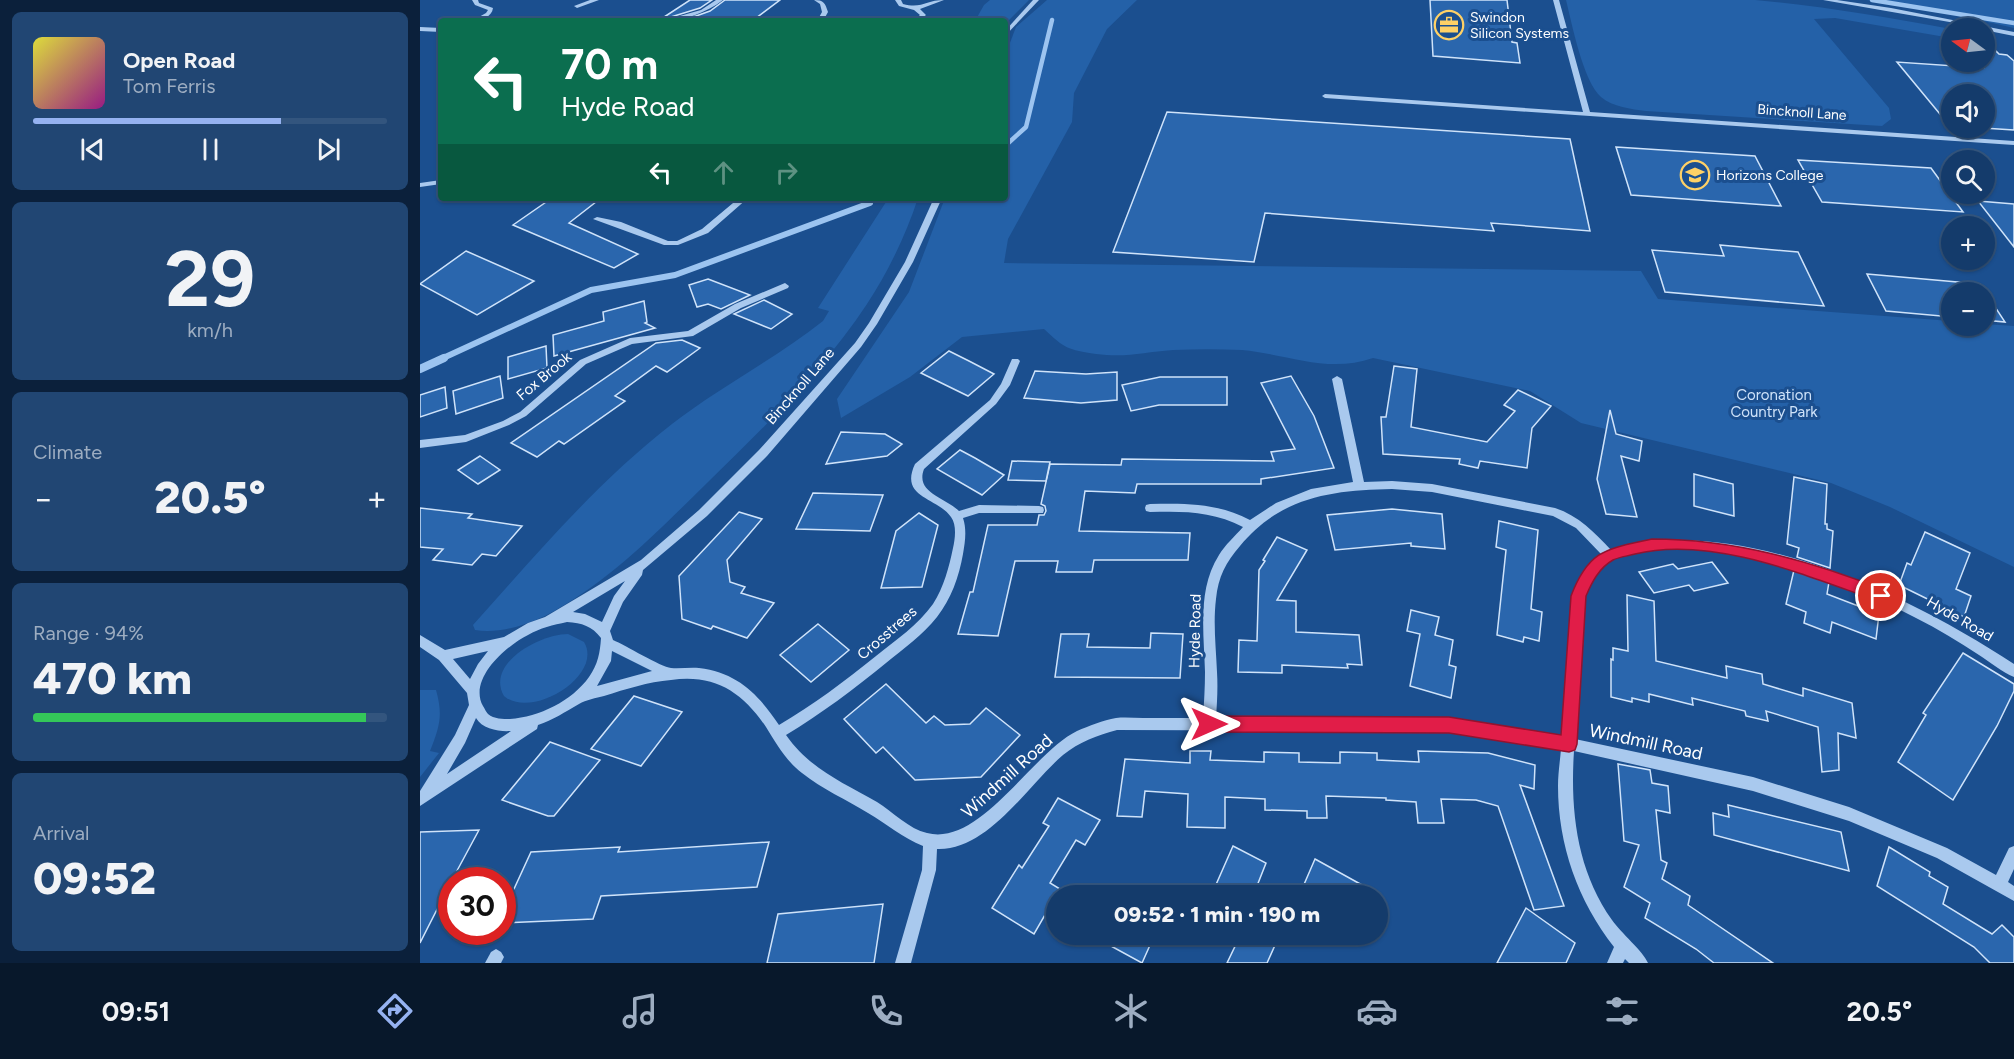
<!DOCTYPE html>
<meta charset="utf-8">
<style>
:root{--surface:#143b6b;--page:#214673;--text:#f1f3f6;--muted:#9dadc1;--line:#33557e;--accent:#95b2f1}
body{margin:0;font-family:Figtree,sans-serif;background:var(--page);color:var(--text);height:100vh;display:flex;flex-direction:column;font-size:22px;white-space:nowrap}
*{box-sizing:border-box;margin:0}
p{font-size:20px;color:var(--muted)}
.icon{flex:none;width:33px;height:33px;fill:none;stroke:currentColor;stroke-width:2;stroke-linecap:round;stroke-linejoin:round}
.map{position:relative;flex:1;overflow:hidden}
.side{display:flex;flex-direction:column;gap:12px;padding:12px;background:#0b203b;width:420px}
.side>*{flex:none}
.hud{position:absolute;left:18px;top:18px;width:570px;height:183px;border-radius:6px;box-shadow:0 2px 4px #0004,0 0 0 2px var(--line);background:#0b6e4f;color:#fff;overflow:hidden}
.needle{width:39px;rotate:285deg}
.tools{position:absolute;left:1521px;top:18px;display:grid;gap:12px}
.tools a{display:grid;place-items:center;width:54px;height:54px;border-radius:50%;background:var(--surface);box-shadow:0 2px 4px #0004,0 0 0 2px var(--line);font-size:30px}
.speed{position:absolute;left:18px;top:867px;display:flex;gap:12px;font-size:30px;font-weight:700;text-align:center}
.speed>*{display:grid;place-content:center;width:78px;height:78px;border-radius:50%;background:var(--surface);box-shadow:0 2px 4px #0004,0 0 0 2px var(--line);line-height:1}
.speed .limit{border:9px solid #d22;background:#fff;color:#111}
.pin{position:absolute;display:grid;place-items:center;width:51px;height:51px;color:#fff;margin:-26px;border:3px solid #fff;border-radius:50%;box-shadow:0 2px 6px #0007}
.me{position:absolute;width:66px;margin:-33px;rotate:90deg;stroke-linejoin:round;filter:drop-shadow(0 0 4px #0008)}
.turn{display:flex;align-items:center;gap:21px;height:126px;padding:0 24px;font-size:27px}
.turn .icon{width:78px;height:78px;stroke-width:2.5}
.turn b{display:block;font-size:42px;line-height:51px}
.lanes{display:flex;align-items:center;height:57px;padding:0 24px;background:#0003;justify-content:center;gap:30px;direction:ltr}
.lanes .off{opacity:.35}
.big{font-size:45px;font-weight:800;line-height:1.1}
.side .widget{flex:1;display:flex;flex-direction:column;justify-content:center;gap:9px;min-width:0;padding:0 21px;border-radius:9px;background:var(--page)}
.side .dial{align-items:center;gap:0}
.dial b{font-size:78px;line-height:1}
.song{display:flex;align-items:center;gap:18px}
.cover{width:72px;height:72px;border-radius:9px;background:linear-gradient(135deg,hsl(60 70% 55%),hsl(310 70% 35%))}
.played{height:6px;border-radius:3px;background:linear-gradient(90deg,var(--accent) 70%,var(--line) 70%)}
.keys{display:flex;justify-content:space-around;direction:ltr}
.heat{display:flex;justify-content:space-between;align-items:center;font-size:33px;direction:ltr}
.charge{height:9px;border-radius:4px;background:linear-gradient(90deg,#34c759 94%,var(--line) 0)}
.trip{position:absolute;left:626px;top:885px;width:342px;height:60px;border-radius:30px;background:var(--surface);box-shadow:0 2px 4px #0004,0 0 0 2px var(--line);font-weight:800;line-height:60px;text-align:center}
.menu{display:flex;height:96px;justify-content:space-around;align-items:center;background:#08182b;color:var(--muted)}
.menu .icon{width:42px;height:42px}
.menu .active{color:var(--accent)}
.menu b{font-size:27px;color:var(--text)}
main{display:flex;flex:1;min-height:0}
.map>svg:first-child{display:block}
</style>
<main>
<section class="side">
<div class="widget">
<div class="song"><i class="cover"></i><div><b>Open Road</b><p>Tom Ferris</p></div></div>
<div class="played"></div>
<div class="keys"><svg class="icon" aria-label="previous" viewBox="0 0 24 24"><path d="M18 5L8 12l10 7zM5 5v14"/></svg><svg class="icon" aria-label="pause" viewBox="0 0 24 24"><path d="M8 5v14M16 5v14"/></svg><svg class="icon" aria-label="next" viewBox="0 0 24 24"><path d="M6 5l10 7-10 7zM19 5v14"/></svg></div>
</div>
<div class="widget dial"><b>29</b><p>km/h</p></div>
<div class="widget"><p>Climate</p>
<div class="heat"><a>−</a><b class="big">20.5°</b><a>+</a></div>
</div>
<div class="widget"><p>Range · 94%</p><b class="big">470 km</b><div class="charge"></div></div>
<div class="widget"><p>Arrival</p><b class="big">09:52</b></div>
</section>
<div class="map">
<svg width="1594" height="963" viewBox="0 0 1594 963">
<rect width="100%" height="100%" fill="#1b4f8f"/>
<g fill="#2461a8">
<path d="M570 0H609L585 24V21H555L564 5Z"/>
<path d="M627 0H717L687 29 654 93 652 122 588 239 584 263 1221 271 1238 299 1531 321 1532 326 1565 324 1594 326V567L1470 507 1411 483 1161 423 1110 391 953 358C908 374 867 354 822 350 799 349 776 349 753 350 724 352 707 358 676 354 648 350 644 348 624 329L542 337 490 377 421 418 417 399 489 292 525 198H585V56L596 27Z"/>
<path d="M1146 0H1335C1401 6 1466 17 1531 29V38L1415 18 1394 19 1469 108 1471 119 1462 126 1226 111C1211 109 1193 107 1181 97 1163 81 1152 24 1146 0Z"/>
<path d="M1446 0H1594V28L1524 12Z"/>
<path d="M466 198H498C486 235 468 272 447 304 403 371 343 428 286 484 237 532 187 584 125 616 104 626 77 634 55 630L53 625C116 555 177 482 252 424 300 387 355 359 403 321L409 311 398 308 466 202Z"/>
<path d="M148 634 164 642C184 675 112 720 84 696 65 663 121 634 148 634Z"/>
<path d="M0 690H16C23 715 20 726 10 751L19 753 0 777Z"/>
</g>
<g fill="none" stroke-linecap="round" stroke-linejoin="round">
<g stroke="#9cc4f0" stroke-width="4.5">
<path d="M1452 0 1594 23"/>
<path d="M585 146 606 127 632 20"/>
</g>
<path stroke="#9cc4f0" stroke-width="6" d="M21 359 171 290 255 275 450 203"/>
<path stroke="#9cc4f0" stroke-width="8" d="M0 369 24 358"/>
</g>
<g fill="#2a66ad" stroke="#cfe3fa" stroke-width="1.5">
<path d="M270 0H292L280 8 238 21Z"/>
<path d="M305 0H360L332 21H262L290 11Z"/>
<path d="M1010 0H1087L1092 42 1097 43 1100 63 1013 56Z"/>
<path d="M1564 39 1579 54 1587 55 1594 61V130L1563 128 1564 94H1532V125H1529L1477 62 1564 68Z"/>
<path d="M747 112 1150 139 1170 231 1071 223 1074 231 845 213 834 262 693 252Z"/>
<path d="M1196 147 1335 156 1361 206 1211 195Z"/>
<path d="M1378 160 1511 168 1543 212 1402 202Z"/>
<path d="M132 198H181L149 223 218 254 194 268 93 225Z"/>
<path d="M1558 201 1594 204V247Z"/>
<path d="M1300 245 1378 252 1404 306 1245 292 1232 250 1304 256Z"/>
<path d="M46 251 114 281 57 315 0 284Z"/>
<path d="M1447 274 1560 284 1585 322 1564 320V292H1532V317L1466 311Z"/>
<path d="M288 279 330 295 301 309 288 304 277 307 269 285Z"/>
<path d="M344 300 372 314 351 329 314 314Z"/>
<path d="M224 301 227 322 225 323 235 328 134 356 133 335 184 321 183 312Z"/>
<path d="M262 340 280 348 247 372 236 366 195 396 205 401 144 444 139 441 117 457 91 443 236 343Z"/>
<path d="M126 346 127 368 88 379V357Z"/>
<path d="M529 351 549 361 574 374 548 396 501 373Z"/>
<path d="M974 366 997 369 991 427 1067 442 1095 411 1084 405 1098 390 1131 406 1112 428 1107 468 1060 461 1058 468 1039 464 1040 459 963 454 961 417H966Z"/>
<path d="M615 371 666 374 697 372V400L661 403 604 398Z"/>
<path d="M80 376 83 398 36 414 33 391Z"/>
<path d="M871 376 894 416 914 468 841 479V484H717L715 493 665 491 659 531 770 533 768 560H674L672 572H636L638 561H595L578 636 538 634 550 592H553L568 525H617L619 515H624L626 511 625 506 621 504 630 464 701 465 702 459 854 461 851 452 875 449 841 383Z"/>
<path d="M740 377H807V405H739L711 411 702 385Z"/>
<path d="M25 387 27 408 0 417V395Z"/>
<path d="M1190 410 1196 434 1222 441 1219 461 1201 456 1217 517 1186 514 1177 479Z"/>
<path d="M421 432 465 434 482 444 467 456 406 464Z"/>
<path d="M540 450 555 458 584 475 562 495 517 469Z"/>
<path d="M60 456 80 470 58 484 38 470Z"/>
<path d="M592 461 630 462 626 481 588 480Z"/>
<path d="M1274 474 1313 484 1314 516 1274 506Z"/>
<path d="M1374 477 1407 484 1405 524H1407V529L1413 531 1410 568 1377 557 1379 548 1367 544Z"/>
<path d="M393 493 463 495 450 531 376 529Z"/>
<path d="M0 508 52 514 48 518 102 526 76 556 62 554 52 565 13 560 23 549 0 547Z"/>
<path d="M972 509 1022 514 1025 549 991 546V543L915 550 907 515Z"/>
<path d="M319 512 342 519 307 560 310 582 325 587 321 593 354 603 327 638 293 626 291 629 262 619 259 576Z"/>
<path d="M499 513 518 525 502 587 461 588 476 531Z"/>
<path d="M1079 521 1118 530 1111 609 1122 612 1119 641 1104 637 1103 642 1077 635 1086 550 1076 547Z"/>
<path d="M1505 532 1550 553 1536 589 1551 596 1544 617 1479 585 1487 563 1491 565Z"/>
<path d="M857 537 887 550 857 600 876 601V632L939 635 942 665 927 664 928 668 862 665V673L818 672 819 640 837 641 839 570 845 561 843 560Z"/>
<path d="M1292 562 1308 583 1274 591 1269 585 1234 593 1219 572 1253 564 1258 569Z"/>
<path d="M1374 570 1409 582 1407 594 1459 614 1456 639 1412 622 1410 633 1384 623 1386 612 1366 604Z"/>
<path d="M1207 595 1234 601 1236 661 1307 678 1306 666 1342 674 1343 684 1383 696V688L1432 703 1436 738 1418 733 1419 770 1402 772 1398 727 1346 711 1348 721 1326 716 1325 711 1272 698 1273 705 1229 694V702L1212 698V702L1191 697V659L1193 660V648L1208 651Z"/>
<path d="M991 610 1019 617 1015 635 1033 640 1029 665 1036 667 1031 698 990 686 1000 634 987 631Z"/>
<path d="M398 624 429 650 391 682 360 655Z"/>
<path d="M731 633 763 634 760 678 635 677 641 634H669L667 647 730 648Z"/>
<path d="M1543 653 1594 684V691L1577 726 1533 800 1478 762 1506 715 1503 713Z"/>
<path d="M466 684 506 723 514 716 525 725 550 724 566 708 600 735 561 777 495 780 463 747 456 753 424 719Z"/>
<path d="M214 696 262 712 221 766 171 749Z"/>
<path d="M130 742 180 760 134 816H128L82 800Z"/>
<path d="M770 751H791L790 760 844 762V752L879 753V762L920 763V752L957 753V760L999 762 998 751 1068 753 1115 765 1114 789 1100 785 1144 906 1114 910 1078 806 1056 800 1021 799 1024 823H998L996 802 966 800V798L906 796 907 818H887V811L845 810V799L805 797V828L767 827 768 794 725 791 722 817 697 816 705 759 770 763Z"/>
<path d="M1198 764 1230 770 1232 783 1248 786 1250 813 1236 810 1241 860 1247 863 1242 879 1270 896 1268 905 1353 963H1294L1276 949 1225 918 1230 903 1204 887 1219 845 1204 841Z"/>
<path d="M638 798 680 820 665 845 656 840 630 883 640 889 614 934 572 908 599 865 602 868 629 826 623 823Z"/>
<path d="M1308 805 1421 832 1429 871 1294 835 1293 813 1309 817Z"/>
<path d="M59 830 32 880 0 943V832Z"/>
<path d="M349 842 337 887 181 896 173 919 82 923V915L111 852 200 847 198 852Z"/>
<path d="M813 846 846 863 833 896H791Z"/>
<path d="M1469 847 1510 872 1509 876 1528 887 1523 904 1572 934 1582 925 1594 937V963H1570L1554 947 1457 886Z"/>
<path d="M895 859 962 896H879Z"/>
<path d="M463 904 454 963H347L358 914Z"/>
<path d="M1106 908 1155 943 1146 963H1077Z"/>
<path d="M669 934H735L722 963Z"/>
<path d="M821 934H860L847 963H807Z"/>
</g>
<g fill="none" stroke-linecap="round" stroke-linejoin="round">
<g fill="#a9c9ee" fill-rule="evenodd">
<path d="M52 0H58L59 3 73 8C72 17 61 21 52 21L66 13 68 10 55 5Z"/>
<path d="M170 0H179L157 8 154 6Z"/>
<path d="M296 0H303C286 13 263 21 242 21L281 10Z"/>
<path d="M394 0C404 0 405 3 408 12L403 21H397L402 12 400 4Z"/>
<path d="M475 0H481L483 4C502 9 506 0 524 0L500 9 506 15 499 21H493L500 15 494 10 479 6Z"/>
<path d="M613 0H619L585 36V31Z"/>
<path d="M1133 0H1139L1170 112 1594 141V145L905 98 902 96 905 94 1163 112Z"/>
<path d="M1403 0H1417L1471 8 1594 32V36L1564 30V28Z"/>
<path d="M0 27 21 28V32L0 31Z"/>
<path d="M21 180V184L0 187V183Z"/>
<path d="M319 198H328L288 233 258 245H244L173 219 177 217 201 222 248 241H257L282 229Z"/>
<path d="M514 198H522L493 262 457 324 441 347 347 456 287 516 223 570 222 575 203 602 190 631 193 640C205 645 241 667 251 668 260 669 270 667 279 668 318 673 338 694 359 725 393 705 425 681 456 656 476 640 498 625 513 604 524 587 529 567 533 548 535 539 537 525 531 517 517 497 479 498 495 464L570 400 581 384 592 359H598L600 361 590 385 576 404 504 469C495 493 525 497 539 511L559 505 619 506 623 507 624 510 623 513H559L543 518C547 530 545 542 543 554 539 577 531 599 517 617 503 635 483 649 466 663 434 689 401 714 366 735 390 769 422 782 457 802 473 812 489 829 507 833 560 847 612 753 657 731 669 726 683 720 696 718 705 717 714 718 723 718 743 718 763 718 783 718 784 703 785 687 785 672 784 634 777 589 799 555 805 545 815 536 823 527 793 511 763 511 730 512L726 511 725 508 726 505 730 504C766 503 797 503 830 520L856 503 891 489 933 482 912 379 917 376 922 379 944 482 972 481 1012 484 1135 508C1159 516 1174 532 1191 550 1317 511 1490 596 1594 664V677C1582 672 1570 662 1559 655 1539 642 1518 629 1496 618 1417 577 1312 538 1222 552 1210 554 1197 556 1187 562 1175 570 1170 583 1165 596L1155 739 1333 777 1429 807 1527 848 1576 875 1589 848 1594 846V869L1588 882 1594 886V901L1517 858 1429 821 1333 791 1154 751C1150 811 1157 871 1192 920 1201 933 1223 951 1228 963H1209L1205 959 1203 963H1187L1194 947C1158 901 1138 845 1138 786 1138 774 1140 761 1141 749L1029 731 697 730C678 735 659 742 643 755 608 785 568 851 517 849L516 870 491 963H475L502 870 503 846C483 838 467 824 448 813 427 800 402 789 382 773 366 761 356 743 346 727 322 692 295 674 251 680 228 682 206 689 184 696 176 698 166 700 159 704 145 712 133 720 118 725L117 729 0 806V791L35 735 49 705 47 693 19 660 0 647V635L25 650 84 637 108 623 125 617 221 560 279 510 339 450 435 343 449 323 485 262ZM972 489 1012 492 1133 516 1156 528 1181 554 1171 562 1165 570 1153 596 1142 737 1029 719 796 718C797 703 798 688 797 672 796 648 793 623 796 599 798 577 806 562 820 546 860 497 912 490 972 489ZM205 581 194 596 182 622 165 614 153 612ZM147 622C162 623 172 626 181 638 180 653 178 664 169 677 152 701 119 717 90 719 83 719 74 719 68 714 66 712 65 709 63 706 48 679 86 646 108 635 120 628 133 625 147 622ZM68 651 58 664 50 679 33 659ZM192 651 232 671 177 686 191 661ZM56 718C62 729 80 732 91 731L27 774 45 743Z"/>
<path d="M365 283 369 286 368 288 321 308 273 336 212 344 166 364 106 416 89 425 46 442 0 448V440L45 435 83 421 100 412 160 360 210 338 268 331 315 304Z"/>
<path d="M76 949 81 952 84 957 81 963H65L71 952Z"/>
</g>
</g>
<path fill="#e11d48" stroke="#92132f" stroke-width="1.5" d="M1232 539C1314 539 1391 561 1467 591L1469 596 1467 600 1461 602C1389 577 1293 535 1215 554 1208 556 1199 557 1193 560 1179 568 1172 582 1166 596L1157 744 1155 750 1149 752 1029 733 789 732 783 729 781 724 783 718 789 716 1029 717 1141 735 1151 596C1169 549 1187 549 1232 539Z"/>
<defs>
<g id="office-ring" transform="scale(1.5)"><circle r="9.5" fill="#1b4f8f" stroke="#ffd166" stroke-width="1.5"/><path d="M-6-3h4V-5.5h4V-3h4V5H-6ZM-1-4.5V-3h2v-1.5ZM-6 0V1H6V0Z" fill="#ffd166"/></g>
<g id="university-ring" transform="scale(1.5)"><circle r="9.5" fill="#1b4f8f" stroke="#ffd166" stroke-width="1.5"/><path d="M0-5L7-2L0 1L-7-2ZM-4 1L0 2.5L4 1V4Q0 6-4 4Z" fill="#ffd166"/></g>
</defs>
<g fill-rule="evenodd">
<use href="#office-ring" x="1029" y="25"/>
<use href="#university-ring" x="1275" y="175"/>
</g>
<g text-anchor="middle" stroke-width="6" stroke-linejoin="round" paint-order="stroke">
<g font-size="14" fill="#fff" stroke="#1b4f8f" text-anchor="start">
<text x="1050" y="22">Swindon<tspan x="1050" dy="16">Silicon Systems</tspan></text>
<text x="1296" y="180">Horizons College</text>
</g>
<g font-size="14" fill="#fff" stroke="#1b4f8f">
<text transform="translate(1382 112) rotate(4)" y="5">Bincknoll Lane</text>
</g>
<g font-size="15" fill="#fff" stroke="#1b4f8f">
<text transform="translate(124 376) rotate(-40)" y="5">Fox Brook</text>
<text transform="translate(380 386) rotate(-49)" y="5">Bincknoll Lane</text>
<text transform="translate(1540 619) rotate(30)" y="5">Hyde Road</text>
<text transform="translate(775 631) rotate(-89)" y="5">Hyde Road</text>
<text transform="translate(467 633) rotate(-41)" y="5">Crosstrees</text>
</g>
<g font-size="15" fill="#cfe3fa" stroke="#1b4f8f">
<text x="1354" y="400">Coronation<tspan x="1354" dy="17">Country Park</tspan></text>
</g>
<g font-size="18" fill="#fff" stroke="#1b4f8f">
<text transform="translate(1226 742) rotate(12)" y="6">Windmill Road</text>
<text transform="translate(587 776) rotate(-42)" y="6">Windmill Road</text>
</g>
</g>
</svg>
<div class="tools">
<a><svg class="needle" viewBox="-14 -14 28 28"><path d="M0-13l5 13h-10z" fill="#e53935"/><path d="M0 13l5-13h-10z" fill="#9dadc1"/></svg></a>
<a><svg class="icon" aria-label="sound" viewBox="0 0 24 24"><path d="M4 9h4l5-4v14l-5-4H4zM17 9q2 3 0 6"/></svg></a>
<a><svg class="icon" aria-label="search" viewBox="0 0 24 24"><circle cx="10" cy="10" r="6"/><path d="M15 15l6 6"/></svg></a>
<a>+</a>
<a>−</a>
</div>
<div class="speed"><div class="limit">30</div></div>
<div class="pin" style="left:1461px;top:596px;background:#d93025"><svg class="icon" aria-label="arrive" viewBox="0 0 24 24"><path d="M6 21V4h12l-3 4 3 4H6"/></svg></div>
<svg class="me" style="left:789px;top:724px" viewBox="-20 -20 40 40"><path d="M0-17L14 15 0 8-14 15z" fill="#e11d48" stroke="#fff" stroke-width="4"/></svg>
<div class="trip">09:52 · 1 min · 190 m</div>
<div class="hud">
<div class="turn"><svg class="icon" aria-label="left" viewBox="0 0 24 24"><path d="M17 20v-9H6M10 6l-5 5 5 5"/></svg><div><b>70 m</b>Hyde Road</div></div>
<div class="lanes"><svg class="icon" aria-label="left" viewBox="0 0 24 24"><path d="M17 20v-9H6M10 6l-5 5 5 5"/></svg><svg class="icon off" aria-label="ahead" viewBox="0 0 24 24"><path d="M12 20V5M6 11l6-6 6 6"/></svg><svg class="icon off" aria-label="right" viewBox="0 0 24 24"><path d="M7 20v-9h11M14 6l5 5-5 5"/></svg></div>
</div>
</div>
</main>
<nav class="menu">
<b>09:51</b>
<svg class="icon active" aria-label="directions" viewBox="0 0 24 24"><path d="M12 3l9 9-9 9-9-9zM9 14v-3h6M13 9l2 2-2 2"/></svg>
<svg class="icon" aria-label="music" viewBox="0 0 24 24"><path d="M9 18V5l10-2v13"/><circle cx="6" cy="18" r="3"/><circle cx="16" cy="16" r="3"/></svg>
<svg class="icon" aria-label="phone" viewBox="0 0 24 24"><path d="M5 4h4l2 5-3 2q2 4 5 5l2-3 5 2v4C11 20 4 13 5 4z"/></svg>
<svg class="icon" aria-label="climate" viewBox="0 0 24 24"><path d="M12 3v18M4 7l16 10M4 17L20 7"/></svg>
<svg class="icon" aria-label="car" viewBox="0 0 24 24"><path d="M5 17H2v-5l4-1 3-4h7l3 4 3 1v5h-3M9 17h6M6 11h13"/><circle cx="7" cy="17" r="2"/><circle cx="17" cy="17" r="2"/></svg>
<svg class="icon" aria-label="filters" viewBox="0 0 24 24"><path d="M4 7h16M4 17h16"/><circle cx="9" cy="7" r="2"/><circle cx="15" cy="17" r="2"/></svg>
<b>20.5°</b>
</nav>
